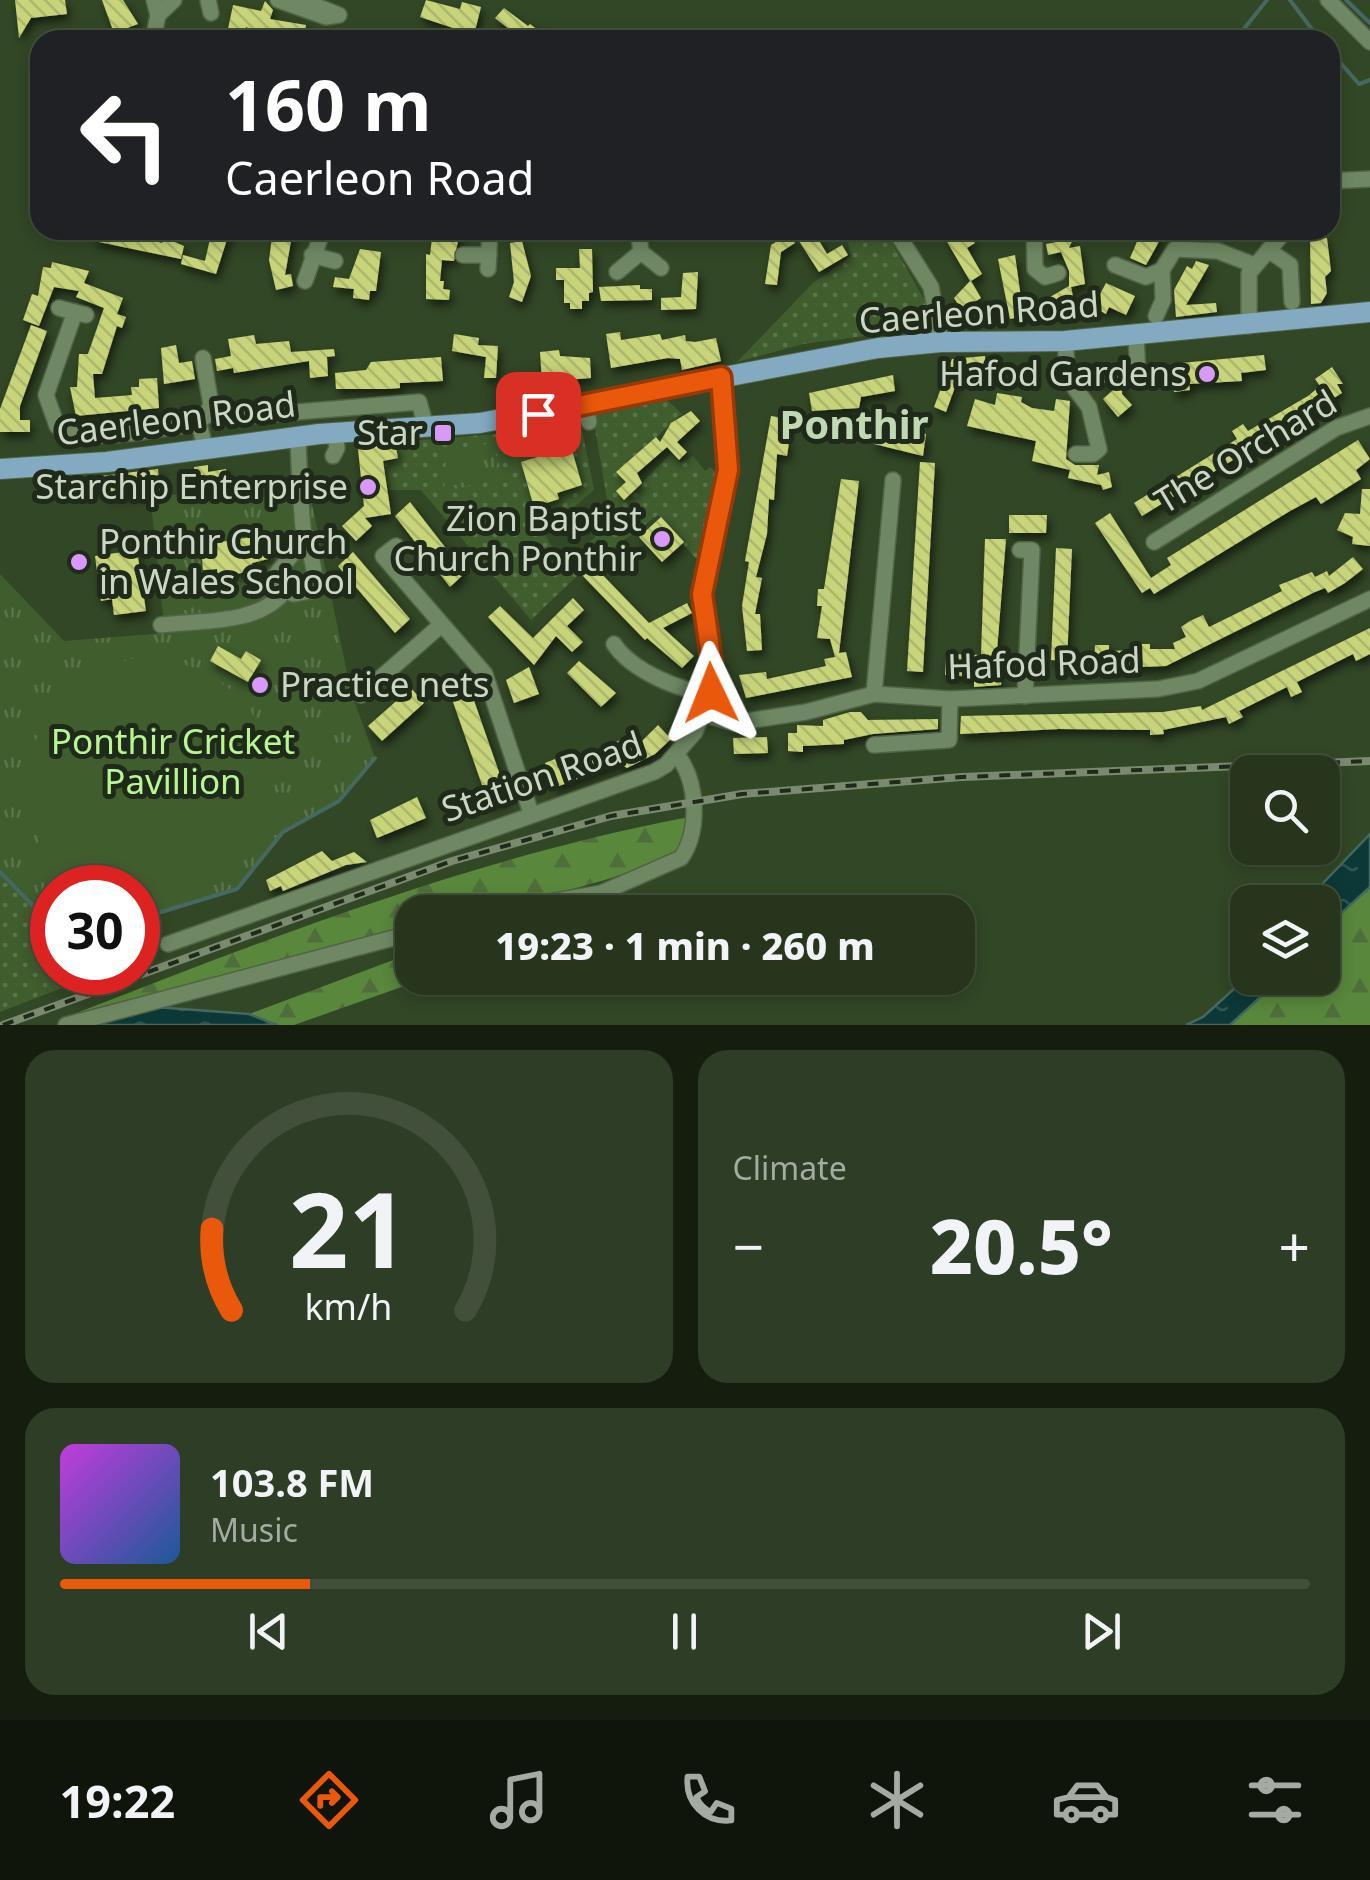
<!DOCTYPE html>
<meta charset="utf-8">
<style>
:root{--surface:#26351c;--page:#2e3d25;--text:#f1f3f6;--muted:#a4aba3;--line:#42503b;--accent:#ea580c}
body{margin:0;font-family:"Noto Sans",sans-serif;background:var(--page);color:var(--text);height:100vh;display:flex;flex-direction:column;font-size:38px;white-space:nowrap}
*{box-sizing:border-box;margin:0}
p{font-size:32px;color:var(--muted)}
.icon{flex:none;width:55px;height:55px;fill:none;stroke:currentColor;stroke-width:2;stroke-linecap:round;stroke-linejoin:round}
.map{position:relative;height:1025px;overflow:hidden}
.side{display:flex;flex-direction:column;gap:25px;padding:25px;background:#151d0f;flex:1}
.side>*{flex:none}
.banner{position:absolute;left:30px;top:30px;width:1310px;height:210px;border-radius:30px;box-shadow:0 5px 15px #0003,0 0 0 2px var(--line);background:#202124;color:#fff;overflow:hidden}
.tools{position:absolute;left:1230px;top:755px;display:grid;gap:20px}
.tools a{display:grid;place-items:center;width:110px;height:110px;border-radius:20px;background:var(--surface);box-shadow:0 5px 15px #0003,0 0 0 2px var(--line);font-size:50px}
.speed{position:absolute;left:30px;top:865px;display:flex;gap:20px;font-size:50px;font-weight:700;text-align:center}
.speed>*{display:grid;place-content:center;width:130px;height:130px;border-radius:50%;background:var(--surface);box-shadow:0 5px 15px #0003,0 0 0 2px var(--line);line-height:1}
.speed .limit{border:15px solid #d22;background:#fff;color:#111}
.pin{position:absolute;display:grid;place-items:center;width:85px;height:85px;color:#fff;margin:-42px;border-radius:20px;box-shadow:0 5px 15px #0006}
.me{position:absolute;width:110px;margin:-55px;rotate:358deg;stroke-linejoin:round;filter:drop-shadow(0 0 8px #0008)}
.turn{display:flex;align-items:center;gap:35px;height:210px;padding:0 30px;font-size:45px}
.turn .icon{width:130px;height:130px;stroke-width:2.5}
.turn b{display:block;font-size:70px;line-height:85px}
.big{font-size:75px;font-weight:800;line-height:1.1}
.side .card{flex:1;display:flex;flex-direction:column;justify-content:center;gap:15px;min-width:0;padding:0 35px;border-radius:30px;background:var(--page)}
.side .dial{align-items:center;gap:0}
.dial svg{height:260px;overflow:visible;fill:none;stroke:var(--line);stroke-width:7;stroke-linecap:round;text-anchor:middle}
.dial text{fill:var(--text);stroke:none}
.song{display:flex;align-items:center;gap:30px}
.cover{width:120px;height:120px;border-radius:15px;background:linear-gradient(135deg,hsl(290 70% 55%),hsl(210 70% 35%))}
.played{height:10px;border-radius:5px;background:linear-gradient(90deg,var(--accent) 20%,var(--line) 20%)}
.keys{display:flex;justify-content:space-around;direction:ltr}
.heat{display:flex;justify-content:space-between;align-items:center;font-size:55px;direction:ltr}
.side .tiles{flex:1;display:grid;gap:25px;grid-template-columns:1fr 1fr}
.card:last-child{grid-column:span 2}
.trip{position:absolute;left:395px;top:895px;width:580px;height:100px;border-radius:30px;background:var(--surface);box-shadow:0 5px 15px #0003,0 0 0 2px var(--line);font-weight:800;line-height:100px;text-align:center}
.menu{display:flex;height:160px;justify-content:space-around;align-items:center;background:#0f150b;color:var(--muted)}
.menu .icon{width:70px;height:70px}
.menu .selected{color:var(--accent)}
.menu b{font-size:45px;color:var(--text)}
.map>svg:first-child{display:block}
</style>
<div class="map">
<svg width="1370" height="1025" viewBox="0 0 1370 1025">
<defs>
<pattern id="grass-dots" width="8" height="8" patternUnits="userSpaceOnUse" patternTransform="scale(2.5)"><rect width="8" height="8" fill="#405d2e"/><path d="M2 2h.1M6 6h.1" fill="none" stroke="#5a744b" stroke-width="1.8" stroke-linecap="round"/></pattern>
<pattern id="forest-firs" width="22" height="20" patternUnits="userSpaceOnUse" patternTransform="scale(2.5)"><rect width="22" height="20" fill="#59873c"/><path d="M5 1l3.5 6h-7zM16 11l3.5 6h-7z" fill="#4f6e3b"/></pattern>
<pattern id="park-tufts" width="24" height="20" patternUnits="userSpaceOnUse" patternTransform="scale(2.5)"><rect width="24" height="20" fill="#405d2e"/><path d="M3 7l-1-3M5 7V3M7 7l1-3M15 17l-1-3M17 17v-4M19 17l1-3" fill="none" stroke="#5a744b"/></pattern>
<pattern id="water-ripples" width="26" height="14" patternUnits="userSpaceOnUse" patternTransform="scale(2.5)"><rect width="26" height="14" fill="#0c3837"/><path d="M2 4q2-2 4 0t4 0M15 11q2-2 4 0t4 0" fill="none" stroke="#2e5452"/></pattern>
<pattern id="building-back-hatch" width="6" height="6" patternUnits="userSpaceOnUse" patternTransform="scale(2.5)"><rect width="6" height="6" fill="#c8d479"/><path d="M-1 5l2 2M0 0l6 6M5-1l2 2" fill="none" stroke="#acb66c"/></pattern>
<filter id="shadow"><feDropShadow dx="3" dy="5.5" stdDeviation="5" flood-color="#0009"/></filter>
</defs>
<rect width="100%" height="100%" fill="#324726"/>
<g fill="url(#grass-dots)">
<path d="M845 230H885L926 303 929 314 921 329 803 344 737 362 813 283 851 256Z"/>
<path d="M666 399 682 414 617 472 626 482 616 491 642 483 671 453 680 463 693 456 705 471 710 467 717 473 698 561 658 515 582 571 531 620 421 490H389L383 461 398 457 395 442 510 433 580 420 594 490 544 533 563 566 611 523 593 416Z"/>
<path d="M0 873 52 925V972L98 974 0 1012Z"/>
</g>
<g fill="url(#forest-firs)">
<path d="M689 817 680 849C616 886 486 912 412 912V926L59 1020C264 940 472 858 689 817Z"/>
<path d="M1370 887V1025H1230L1281 978H1322L1323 930Z"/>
<path d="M412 953V978H427L294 1025H277L249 1014Z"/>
</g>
<g fill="url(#park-tufts)">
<path d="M492 443 504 479 444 491 447 450Z"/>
<path d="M150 494 311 499 351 692 375 758 339 801 282 832 237 889 138 919V888H52V925L0 872V574L64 641 165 633Z"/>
</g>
<path fill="#405d2e" d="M138 657C206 657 268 703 274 774 275 789 276 805 270 819 250 861 180 896 138 902V888L67 887 61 884C0 793 23 687 138 657Z"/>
<g fill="url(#water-ripples)" stroke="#456861" stroke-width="2.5">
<path d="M1370 834V887L1323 930 1322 902H1305Z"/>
<path d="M1247 977 1281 978 1230 1025H1186L1203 1017Z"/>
<path d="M155 1007 249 1014 277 1025H89Z"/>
</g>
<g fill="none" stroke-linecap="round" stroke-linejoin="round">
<g stroke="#456861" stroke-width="4">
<path d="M1290 0 1320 40"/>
<path d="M1346 0 1370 23"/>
<path d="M1235 40 1267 0"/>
<path d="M1330 51 1359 84 1370 80"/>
<path d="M0 872 52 925"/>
<path d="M138 919 237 889 283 832 339 801 375 758"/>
</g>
</g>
<g fill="url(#building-back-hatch)" filter="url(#shadow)">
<path d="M15 0H65L67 14 31 18 19 38Z"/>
<path d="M102 0H123L138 24 114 33Z"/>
<path d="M426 0 460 9 462 2 481 7 474 35 420 17Z"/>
<path d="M265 1 273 10 270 19 306 25 305 31 328 36 327 40H282L246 27 245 33 228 29 233 5 261 11Z"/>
<path d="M504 8 528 26 530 24 551 40H523L495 18Z"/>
<path d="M96 230 115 234 116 230H132L131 235 162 243 165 238 184 246 181 259 94 241Z"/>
<path d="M212 230H230L216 274 181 264 183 255 205 261Z"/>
<path d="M273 230H293L285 275 291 274 293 286 276 290 269 260Z"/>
<path d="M433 230 460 231 454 261 442 260 440 281H444L443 289 450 290 449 300 426 299V254L430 255Z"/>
<path d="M961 230 975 243 967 248 982 274 971 281 981 298 962 310 954 298 970 281 946 240Z"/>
<path d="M1142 230H1159L1156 235 1161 238 1146 265 1130 258Z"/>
<path d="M814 232 827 254 842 245 848 255 819 272 799 241Z"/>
<path d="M789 234 795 243 781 252 777 285 765 284 771 245Z"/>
<path d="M1310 238H1327L1331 271 1325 277 1327 293 1321 303 1311 304Z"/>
<path d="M1073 239 1069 248 1080 246 1085 284 1071 287 1075 305 1053 311 1050 297 1069 286V271L1061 252 1048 255 1046 244Z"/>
<path d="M522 241 531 276 522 302 509 297 514 282 510 243Z"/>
<path d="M360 249 381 252 376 291H370L369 300 353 298 354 289 333 287 335 277 349 279Z"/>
<path d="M579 249H592L593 292 589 293V301H582V309H570V303H564V280H556V268H580Z"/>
<path d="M1015 255 1022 305 1027 303 1029 315 1010 319 998 259Z"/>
<path d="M1196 261 1209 265 1186 305 1216 303 1217 312 1176 317 1174 290 1187 266 1192 269Z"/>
<path d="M52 262 89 271 84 283 123 298 117 314 126 317 122 328 117 326 102 374H93L95 398 132 395 131 387H139V379L157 378 159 408 76 416 70 387H77L79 354H88L104 308 76 297 79 291 54 287 39 326 23 320 32 294 38 296 43 267 51 268Z"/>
<path d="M698 272 696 309 661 310V298L681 297 683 273Z"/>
<path d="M1106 283 1135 296 1126 315 1109 307 1106 314 1093 307Z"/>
<path d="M640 285V289H652V300L601 301 599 287Z"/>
<path d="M31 325 47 331 20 406V420H30V432H0V409Z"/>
<path d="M620 332 621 340 660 334 662 340 685 335 686 341 695 342 716 338 721 361 682 370 680 359 668 358 611 368 606 334Z"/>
<path d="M454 334 479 338 478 345 498 346 496 378H484L486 357 452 351Z"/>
<path d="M254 335 256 344 289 341 291 352 334 349 335 356 327 357 328 376 310 378 309 361 234 373 233 368 217 371 215 359 231 356 228 339Z"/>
<path d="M176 345 179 363 192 361 195 379 164 384 161 348Z"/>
<path d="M559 350 560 356 590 358 591 378 542 382 540 352Z"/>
<path d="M1264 355 1266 370 1241 373 1242 381 1189 384 1190 390 1174 392 1171 364Z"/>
<path d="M985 356 986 369 966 370 963 377 959 376 946 412 934 407 952 359Z"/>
<path d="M441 357 443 381 400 383V388L387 389H336L335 373 366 370 371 362Z"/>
<path d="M1103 366 1123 367 1122 394 1132 405 1118 417 1103 399 1121 383H1102Z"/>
<path d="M1332 367 1343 384H1337L1342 393 1142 516 1134 503 1237 439 1232 431 1243 424 1248 431 1308 396 1320 386 1315 379Z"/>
<path d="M893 375 895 391 861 397 859 408 812 411 809 393Z"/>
<path d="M997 393 1022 397 1021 402 1032 408 1054 411 1056 399 1070 401 1066 459 1075 465H1099L1097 475 1109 472 1112 487 1103 490 1101 485 1068 478 1070 470 1032 461 1036 441 967 426 975 399 995 405Z"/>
<path d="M691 411 700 421 677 442 687 452 679 460 667 447 637 473 642 483 624 500 616 491 626 482 616 472 656 437 660 442 671 423Z"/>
<path d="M771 416 789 419 784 442 789 443 787 456 777 454 774 500 769 499 767 534 756 577 762 578 755 614H760L762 650 747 651 742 606 749 562 745 561Z"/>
<path d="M878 425 926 434 923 456 874 444Z"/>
<path d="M1358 440 1370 459 1356 470 1361 479 1321 504 1316 497 1290 511 1154 594 1150 588 1142 593 1095 523 1110 513 1151 578 1171 565 1167 558Z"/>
<path d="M395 443 398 458 383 461 391 514 365 518 372 526 356 541 342 526 364 506 358 449Z"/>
<path d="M571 447 582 485 557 493 559 499 534 507 521 462Z"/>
<path d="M920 462 935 463 923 672 907 671Z"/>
<path d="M208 465V472L226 469 228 484 182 494 181 479 196 477 194 467Z"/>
<path d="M158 469 160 491 109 495 104 490 101 476Z"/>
<path d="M841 479 859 481 839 653 846 652 852 677 746 698 739 675 766 672 767 679 826 666 824 659 835 657 830 639 817 638 822 606H817L818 589H824Z"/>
<path d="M1362 489H1370V546L1352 544 1353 537 1337 530 1345 513 1360 514Z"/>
<path d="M410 502 465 573 450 587 395 516Z"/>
<path d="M1009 515H1047L1046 533H1009Z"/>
<path d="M661 517 684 542 662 562 639 537Z"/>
<path d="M270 534 272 558 252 563 253 571 218 577 217 569 203 570 201 545Z"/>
<path d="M985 539H1006L995 676H1002L1001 685 974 687V677L945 675 946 654 981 655Z"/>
<path d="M1056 548 1072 549 1067 661 1051 660Z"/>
<path d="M137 550 146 611 114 615 112 599 101 601 95 556Z"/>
<path d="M353 552 410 619 395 633 338 566Z"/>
<path d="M1353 557 1363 569 1345 583 1328 593 1325 588 1315 592 1166 666 1094 669 1095 645H1109V651L1136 650V644H1150V649H1175L1173 643 1186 637 1181 627 1190 621 1203 615 1209 627 1282 591 1279 585 1312 572 1315 577 1327 571 1329 576Z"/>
<path d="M593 565 649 623 687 603 692 613 663 628 694 656 682 668 647 638 645 640 582 575Z"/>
<path d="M573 598 584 610 567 626 583 642 572 652 556 636 534 665 488 617 500 606 533 638Z"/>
<path d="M1370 628V654L1356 661 1353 654 1297 682 1302 692 1291 697 1287 687 1239 711 1243 717 1229 724 1226 717 1163 730 1164 734 1150 735V730L1059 729 960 734 961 716 1163 712 1201 706 1202 710Z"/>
<path d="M218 646 241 659 246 651 261 660 248 682 210 661Z"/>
<path d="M579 661 616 693 601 707 567 673Z"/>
<path d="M529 667 539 694 514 703 506 680Z"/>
<path d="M411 688 424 703 382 741 368 726Z"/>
<path d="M471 692 508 798 489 805 452 699Z"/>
<path d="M850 712H861L868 720 938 719V729L873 734 844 740V744L803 746V752L788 751V733H797V725L823 726V720Z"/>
<path d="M658 725 671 739 655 754 627 768 619 763 554 788 545 763 555 759 558 768 577 763 612 749 611 745 634 732 640 743Z"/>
<path d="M767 737 768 753 734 754 733 738Z"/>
<path d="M417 797 426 818 377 838 370 820Z"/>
<path d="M322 851 332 861 354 852 367 862 346 865 283 891 281 886 270 891 266 880Z"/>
</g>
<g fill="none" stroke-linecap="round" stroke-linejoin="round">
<g stroke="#526347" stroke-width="18">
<g id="minor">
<path d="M208 0 211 13"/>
<path d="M278 0 326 17 339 15 301 0"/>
<path d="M1328 0 1370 42"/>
<path d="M158 15 174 0"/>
<path d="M413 37 421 40"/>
<path d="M153 40 158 15 154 0"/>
<path d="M1330 181 1370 179"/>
<path d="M895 230 931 287 941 342"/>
<path d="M1034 230 1035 269 1045 277 1058 273"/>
<path d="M174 231 175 230"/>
<path d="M1268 250 1290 265 1292 302"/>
<path d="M641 252 661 268"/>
<path d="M312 255 335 261"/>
<path d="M463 255H489"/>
<path d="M1115 265 1146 277 1162 270"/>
<path d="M488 269 490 230"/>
<path d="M1162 270 1175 249 1218 251 1254 265"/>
<path d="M617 272 641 252 638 230"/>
<path d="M305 281 323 230"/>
<path d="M59 308 86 315"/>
<path d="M75 312 46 395 57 426C96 446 157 428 199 423L205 447"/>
<path d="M1156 316 1163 300 1162 270"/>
<path d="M1249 326V273L1286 230"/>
<path d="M1136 335 1138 376 1163 375"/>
<path d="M1065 341 1068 379 1089 407 1099 449 1093 454H1076"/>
<path d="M203 358 211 405 205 417"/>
<path d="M585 404 589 422"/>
<path d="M209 410 249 416 419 402 426 427"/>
<path d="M298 437C299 467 300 497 303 527 306 550 320 567 311 591L293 594 280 586 277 573 305 539"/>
<path d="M333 456 337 448 335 433"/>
<path d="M1154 542 1336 428 1370 416"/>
<path d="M396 546 383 556 485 674 531 813"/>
<path d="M1020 550H1032L1025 696"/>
<path d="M161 625C201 620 259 625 285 591"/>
<path d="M614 644C631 670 680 692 711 693"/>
<path d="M874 694 893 480"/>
<path d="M361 695 441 625"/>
<path d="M705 715 734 723 806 712 874 694 950 699 1158 689 1198 681 1370 599"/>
<path d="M874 745 949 740 950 699"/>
<path d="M492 912 601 893 681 858C700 831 698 781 677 755"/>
<path d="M168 944 654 772 666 765 695 732 711 693 712 663 702 594 727 470 721 377"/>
<path d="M66 1025 412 933"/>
</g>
</g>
<g stroke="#526347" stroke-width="22">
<path id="major" d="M0 469 107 462 319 434 480 423 878 348 941 342 1065 341 1370 312"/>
</g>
<use href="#minor" stroke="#6f8763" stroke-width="15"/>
<use href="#major" stroke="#83aac0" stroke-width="20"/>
<g stroke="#798a6f" stroke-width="8">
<path id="rail" d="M3 1025 452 861 611 816 742 794 962 777 1370 761"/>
</g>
<use href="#rail" stroke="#202a1b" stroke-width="4" stroke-dasharray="11" stroke-linecap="butt"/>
</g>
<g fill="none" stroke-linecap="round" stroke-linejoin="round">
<g stroke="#983908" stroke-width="25">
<path id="route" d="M538 414 721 377 728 470 702 594 712 663 711 693"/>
</g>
<use href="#route" stroke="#ea580c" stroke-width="18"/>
</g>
<g fill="#d99af7" stroke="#202a1b" stroke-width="4">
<circle cx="1207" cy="374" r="10"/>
<rect x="433" y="423" width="20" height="20" rx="5"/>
<circle cx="368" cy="487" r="10"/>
<circle cx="662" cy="539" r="10"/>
<circle cx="79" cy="562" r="10"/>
<circle cx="260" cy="685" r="10"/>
</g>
<g text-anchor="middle" stroke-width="10" stroke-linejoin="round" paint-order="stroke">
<g font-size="35" fill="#cad7c3" stroke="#202a1b">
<text transform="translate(979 313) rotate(-4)" y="12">Caerleon Road</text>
<text transform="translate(176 419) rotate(-7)" y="12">Caerleon Road</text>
<text transform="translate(1246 452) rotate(-31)" y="12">The Orchard</text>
<text transform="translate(1044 664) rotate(-2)" y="12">Hafod Road</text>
<text transform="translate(542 777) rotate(-19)" y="12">Station Road</text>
</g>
<g font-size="35" fill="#cad7c3" stroke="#202a1b" text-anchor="end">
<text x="1187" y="386">Hafod Gardens</text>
<text x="423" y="445">Star</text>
<text x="348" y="499">Starchip Enterprise</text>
<text x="642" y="531">Zion Baptist<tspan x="642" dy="40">Church Ponthir</tspan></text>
<text x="99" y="554" text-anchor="start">Ponthir Church<tspan x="99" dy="40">in Wales School</tspan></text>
<text x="280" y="697" text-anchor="start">Practice nets</text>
</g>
<g font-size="35" fill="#b7f792" stroke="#202a1b">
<text x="173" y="754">Ponthir Cricket<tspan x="173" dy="40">Pavillion</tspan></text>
</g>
<g font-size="40" font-weight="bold" fill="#c0d9b3" stroke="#202a1b">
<text x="854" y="439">Ponthir</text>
</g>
</g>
</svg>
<div class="tools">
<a><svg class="icon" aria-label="search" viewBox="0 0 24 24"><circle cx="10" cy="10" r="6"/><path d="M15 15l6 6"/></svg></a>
<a><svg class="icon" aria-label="layers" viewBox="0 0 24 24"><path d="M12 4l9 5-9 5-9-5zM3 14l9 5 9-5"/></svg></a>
</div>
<div class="speed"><div class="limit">30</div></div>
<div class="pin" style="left:538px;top:414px;background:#d93025"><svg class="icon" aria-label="arrive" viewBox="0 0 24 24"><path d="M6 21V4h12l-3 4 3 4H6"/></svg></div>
<svg class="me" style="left:711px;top:693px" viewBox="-20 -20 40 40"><path d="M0-17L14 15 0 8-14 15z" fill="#ea580c" stroke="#fff" stroke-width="4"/></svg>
<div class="trip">19:23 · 1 min · 260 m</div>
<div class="banner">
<div class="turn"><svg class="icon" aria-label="left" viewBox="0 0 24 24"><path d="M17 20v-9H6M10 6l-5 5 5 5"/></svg><div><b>160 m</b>Caerleon Road</div></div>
</div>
</div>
<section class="side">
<div class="tiles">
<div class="card dial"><svg viewBox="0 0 100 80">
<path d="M14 69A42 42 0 1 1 86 69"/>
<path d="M14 69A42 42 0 0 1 8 44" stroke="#ea580c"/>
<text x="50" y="56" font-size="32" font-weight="700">21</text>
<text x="50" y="72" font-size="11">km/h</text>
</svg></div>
<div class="card"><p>Climate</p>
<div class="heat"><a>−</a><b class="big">20.5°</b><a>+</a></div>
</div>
<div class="card">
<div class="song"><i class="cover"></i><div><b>103.8 FM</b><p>Music</p></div></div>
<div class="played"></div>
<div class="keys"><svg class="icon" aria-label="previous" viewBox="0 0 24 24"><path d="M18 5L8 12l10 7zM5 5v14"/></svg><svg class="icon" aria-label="pause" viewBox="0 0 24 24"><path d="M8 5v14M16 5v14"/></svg><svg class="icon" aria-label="next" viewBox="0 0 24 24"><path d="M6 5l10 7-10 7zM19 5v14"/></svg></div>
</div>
</div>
</section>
<nav class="menu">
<b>19:22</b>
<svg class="icon selected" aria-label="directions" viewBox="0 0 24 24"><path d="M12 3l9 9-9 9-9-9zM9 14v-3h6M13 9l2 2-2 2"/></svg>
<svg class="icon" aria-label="music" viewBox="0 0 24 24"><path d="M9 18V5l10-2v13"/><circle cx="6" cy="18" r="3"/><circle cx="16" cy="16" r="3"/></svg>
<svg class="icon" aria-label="phone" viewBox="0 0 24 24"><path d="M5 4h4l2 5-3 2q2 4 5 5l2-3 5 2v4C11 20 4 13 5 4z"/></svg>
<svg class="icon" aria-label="climate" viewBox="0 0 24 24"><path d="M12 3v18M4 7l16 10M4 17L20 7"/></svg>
<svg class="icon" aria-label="car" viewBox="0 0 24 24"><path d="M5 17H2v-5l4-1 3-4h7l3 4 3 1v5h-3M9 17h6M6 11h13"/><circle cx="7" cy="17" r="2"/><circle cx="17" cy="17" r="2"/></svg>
<svg class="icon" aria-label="filters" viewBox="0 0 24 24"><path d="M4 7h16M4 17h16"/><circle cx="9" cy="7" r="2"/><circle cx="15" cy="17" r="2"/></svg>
</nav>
